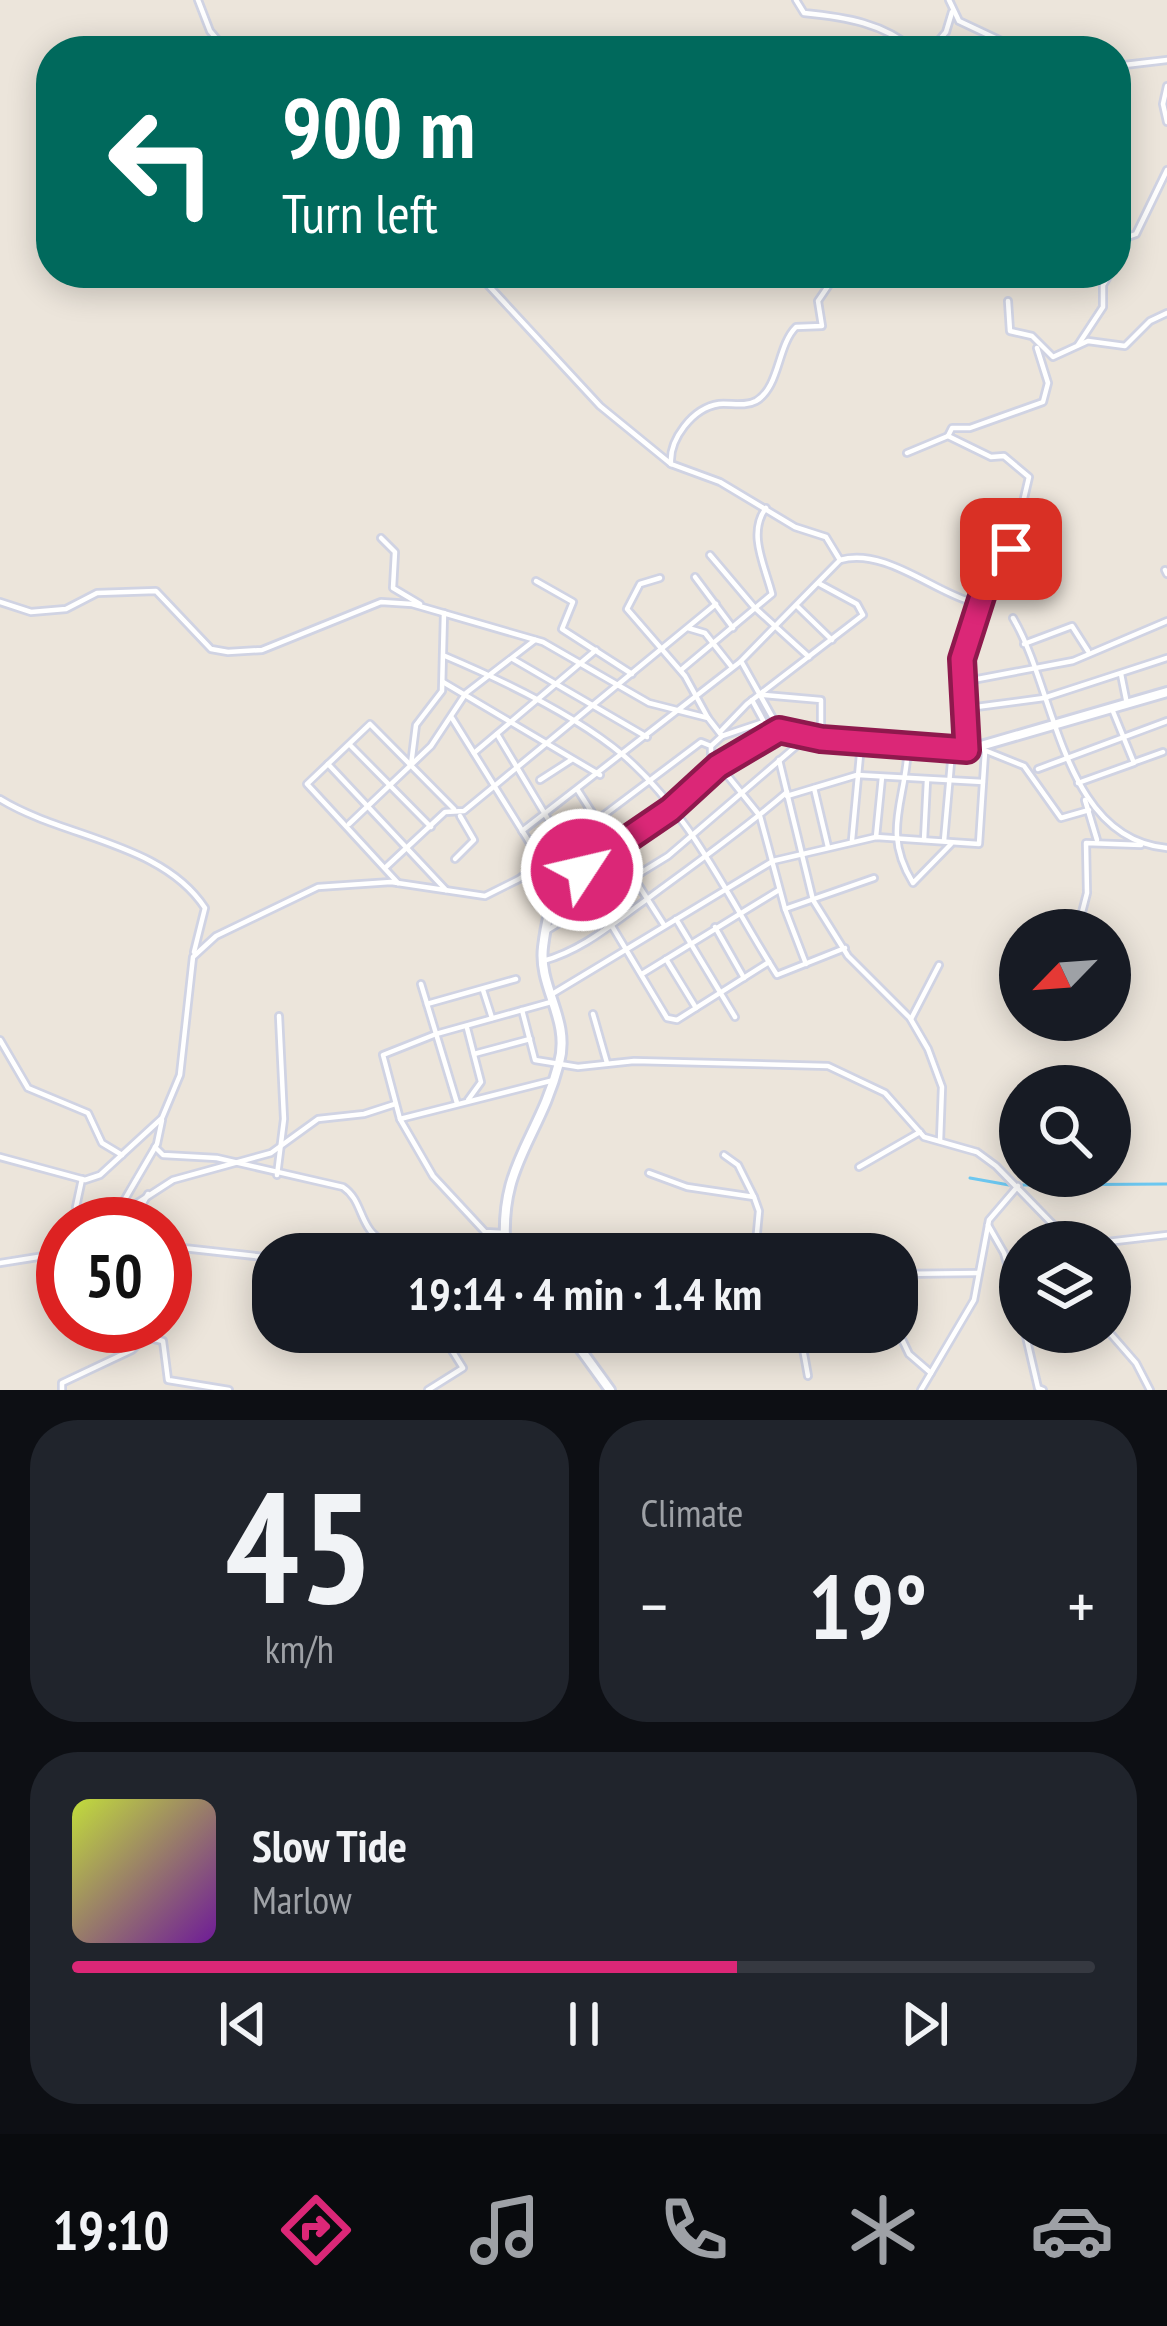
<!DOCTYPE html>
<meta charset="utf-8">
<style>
:root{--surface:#171b24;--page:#20242c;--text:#f1f3f6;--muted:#9ea1a6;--line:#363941;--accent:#db2777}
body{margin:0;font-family:"PT Sans Narrow",sans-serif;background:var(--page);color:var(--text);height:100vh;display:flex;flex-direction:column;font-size:45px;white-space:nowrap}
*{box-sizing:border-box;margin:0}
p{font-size:39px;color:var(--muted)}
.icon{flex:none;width:66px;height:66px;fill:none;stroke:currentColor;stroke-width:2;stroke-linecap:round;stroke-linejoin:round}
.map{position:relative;height:1390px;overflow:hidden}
.panel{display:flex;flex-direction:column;gap:30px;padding:30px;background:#0d0f14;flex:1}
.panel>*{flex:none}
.top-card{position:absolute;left:36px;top:36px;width:1095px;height:252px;border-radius:48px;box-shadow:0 6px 30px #0003;background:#00695c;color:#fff;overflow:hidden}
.needle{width:78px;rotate:245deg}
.tools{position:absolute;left:999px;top:909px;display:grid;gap:24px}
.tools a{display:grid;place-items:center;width:132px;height:132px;border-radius:50%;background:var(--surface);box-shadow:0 6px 30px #0003;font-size:60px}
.speed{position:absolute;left:36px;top:1197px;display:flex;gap:24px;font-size:60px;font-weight:700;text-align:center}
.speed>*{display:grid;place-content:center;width:156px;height:156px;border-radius:50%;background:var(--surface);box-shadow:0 6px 30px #0003;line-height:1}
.speed .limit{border:18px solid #d22;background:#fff;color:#111}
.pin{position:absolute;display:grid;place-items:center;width:102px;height:102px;color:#fff;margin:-51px;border-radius:24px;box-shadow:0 6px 18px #0006}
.me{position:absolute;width:132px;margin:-66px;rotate:55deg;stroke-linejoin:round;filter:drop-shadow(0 0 9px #0008)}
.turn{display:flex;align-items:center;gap:42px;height:252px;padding:0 48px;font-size:54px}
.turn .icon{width:156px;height:156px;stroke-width:2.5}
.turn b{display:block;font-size:84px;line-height:102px}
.big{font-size:90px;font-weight:700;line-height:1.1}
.panel .card{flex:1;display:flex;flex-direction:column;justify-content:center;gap:18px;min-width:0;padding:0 42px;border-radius:48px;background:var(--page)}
.panel .dial{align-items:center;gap:0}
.dial b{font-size:156px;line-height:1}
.song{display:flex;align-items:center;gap:36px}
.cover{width:144px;height:144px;border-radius:18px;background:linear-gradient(135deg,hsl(70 70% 55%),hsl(280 70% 35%))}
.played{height:12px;border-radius:6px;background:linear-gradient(90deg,var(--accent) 65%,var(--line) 65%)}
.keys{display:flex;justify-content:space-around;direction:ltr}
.heat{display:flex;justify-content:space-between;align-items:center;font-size:66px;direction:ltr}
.panel .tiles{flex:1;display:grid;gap:30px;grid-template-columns:1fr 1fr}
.card:last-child{grid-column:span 2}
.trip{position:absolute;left:252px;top:1233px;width:666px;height:120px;border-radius:48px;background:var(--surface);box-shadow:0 6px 30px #0003;font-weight:700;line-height:120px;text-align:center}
.tabs{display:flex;height:192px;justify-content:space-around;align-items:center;background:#090b0e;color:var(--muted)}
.tabs .icon{width:84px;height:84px}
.tabs .active{color:var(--accent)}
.tabs b{font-size:54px;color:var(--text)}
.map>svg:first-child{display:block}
</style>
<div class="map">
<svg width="1167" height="1390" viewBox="0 0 1167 1390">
<rect width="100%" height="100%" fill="#ece5db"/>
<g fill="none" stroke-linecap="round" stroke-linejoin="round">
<g stroke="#6cc7f0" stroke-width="3">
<path d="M970 1178 1009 1185"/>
<path d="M1019 1185 1167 1184"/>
</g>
<g stroke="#d0d3e3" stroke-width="10">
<g id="minor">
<path d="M198 0 210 31 227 51"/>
<path d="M796 0 804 13C845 17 884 23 916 51"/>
<path d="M949 0 959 21 1023 51"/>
<path d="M930 51 946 32 952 12"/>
<path d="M1029 51H1041"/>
<path d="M1116 66 1167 60"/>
<path d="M1167 86 1163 104 1167 122"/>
<path d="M1116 266 1122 239 1136 234 1167 170"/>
<path d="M477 273 600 406 671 464"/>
<path d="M1008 301 1010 331 1032 336 1053 357 1088 341 1125 346 1150 321 1167 313"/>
<path d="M1078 345 1103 307V285L1110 273"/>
<path d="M948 436 952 428H970L1043 402 1048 383 1037 348"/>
<path d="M907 453 948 436 991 457 1004 456 1029 477 1008 566 997 584H986L975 610"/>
<path d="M381 538 395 552 393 588 420 604"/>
<path d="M710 555 754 607 809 657"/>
<path d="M840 560C884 547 934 592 972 602L962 666 967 750"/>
<path d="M1165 570 1167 574"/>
<path d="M695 577 733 628"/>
<path d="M660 578 640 584 627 609 685 676 708 718"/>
<path d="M536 581 573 602 562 629 632 674"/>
<path d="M0 602 31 612 66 609 97 593 156 591 211 649 228 652 262 650 381 602 412 604 543 642 649 703 708 718 722 736 711 746V755L760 816 785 909 806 964"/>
<path d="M797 606 832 640"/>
<path d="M1013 618C1056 690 1062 839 1167 848"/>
<path d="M688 628 705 633 731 666"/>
<path d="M1024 644 1072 626 1088 651"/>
<path d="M445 656C504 681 574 714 623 755 690 812 731 903 777 975L845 948"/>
<path d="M513 659 647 737"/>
<path d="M681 670 772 594C765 566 747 533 766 508"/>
<path d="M1121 674 1127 704"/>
<path d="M443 682 600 775"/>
<path d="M962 682 1073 661 1167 621"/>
<path d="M764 695 821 700V739"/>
<path d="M752 700 764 722"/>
<path d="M961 709 1044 698 1167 658"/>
<path d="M452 718 541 861"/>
<path d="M779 729 741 661 840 560 826 537 795 527 720 482 671 464C669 440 692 408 719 404 731 403 745 407 756 401 780 387 777 346 796 327L822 326 818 301 837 273"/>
<path d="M720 732 747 704 863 615 857 604 820 584"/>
<path d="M497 734 667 1018 677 1020 769 962"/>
<path d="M722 736 764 722 770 734"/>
<path d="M351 746 431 827"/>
<path d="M908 746C906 802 881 831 913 883L951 844"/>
<path d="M984 750 1024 766 1061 818 1089 810"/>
<path d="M474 753 596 650"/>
<path d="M779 760 813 900 848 956 910 1018 928 1049 942 1087 940 1141"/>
<path d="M1135 762 1163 752"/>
<path d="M328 764 446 890"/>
<path d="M411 765 416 725 442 691 444 613"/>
<path d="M1038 769 1167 721"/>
<path d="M540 780 571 760"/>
<path d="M1078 783 1134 763 1112 709"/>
<path d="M814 788 828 847"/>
<path d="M577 789 664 925"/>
<path d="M787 796 857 775 983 782"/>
<path d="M0 799C63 838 162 842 205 908L194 952"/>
<path d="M1085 800 1097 840"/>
<path d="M349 824 431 746 466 693 535 640"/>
<path d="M522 831 740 662"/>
<path d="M876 837 882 777"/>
<path d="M852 840 861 744"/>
<path d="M924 840 927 780"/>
<path d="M944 841 952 751"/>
<path d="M455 859 474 840 460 816"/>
<path d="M386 867 445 812 464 811 716 604"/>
<path d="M398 883 307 784 370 724 454 809"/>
<path d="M785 909 874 878"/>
<path d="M676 919 735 1017"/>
<path d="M715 927 744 978"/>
<path d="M1057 928 1079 924 1087 893 1086 843 1141 845"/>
<path d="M546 931 668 856 808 736"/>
<path d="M666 959 696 1008"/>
<path d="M543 961C583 950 612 924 646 900 694 864 741 832 787 792"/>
<path d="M642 974 779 890"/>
<path d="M421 984 457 1103"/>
<path d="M483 990 492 1018"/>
<path d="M554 993 773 861 876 837 979 844 985 752"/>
<path d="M551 1002 436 1034 383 1055 400 1119 554 1080"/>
<path d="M427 1004 516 979"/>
<path d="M522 1010 535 1060 578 1067 634 1061 828 1066 885 1093 924 1137 977 1152 996 1166 1070 1242"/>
<path d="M593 1014 607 1063"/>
<path d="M911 1019 939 965"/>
<path d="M467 1028 481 1082 468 1100"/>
<path d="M0 1040 28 1088 88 1113 102 1143 122 1155"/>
<path d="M474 1054 530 1039"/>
<path d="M400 1119 433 1176 485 1232 504 1233"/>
<path d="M155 1147 163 1155 217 1158 343 1187C358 1197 359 1213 368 1227 381 1249 416 1252 439 1254"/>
<path d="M724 1155 738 1165 754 1197"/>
<path d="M0 1157 85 1180 100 1175 162 1118 180 1075 193 957 216 936 318 887 391 882 485 896 519 879 701 742 711 746"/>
<path d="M859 1167 920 1132"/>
<path d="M649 1173 687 1187 754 1197 759 1211 755 1254"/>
<path d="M277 1175 284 1119 279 1016"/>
<path d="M118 1211 157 1144 162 1120"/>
<path d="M80 1224 76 1207 82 1179"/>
<path d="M105 1224 173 1180 271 1153 318 1119 364 1114 395 1104"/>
<path d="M132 1224 148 1194"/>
<path d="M988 1225 1004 1253 1018 1303"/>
<path d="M1107 1242 1167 1235"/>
<path d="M165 1246 273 1258"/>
<path d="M761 1254 792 1249 828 1254"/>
<path d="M0 1263 63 1253"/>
<path d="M897 1274 978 1273"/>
<path d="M135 1326 143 1338"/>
<path d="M898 1331 909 1354 931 1373"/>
<path d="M800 1332 808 1376"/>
<path d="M1025 1332 1038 1388 1043 1390"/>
<path d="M1109 1332 1136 1363 1150 1390"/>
<path d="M581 1344 591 1332"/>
<path d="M62 1390V1383L132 1350 145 1337 163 1341 168 1380 229 1390"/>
<path d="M428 1390 463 1368 448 1344 455 1332"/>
<path d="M921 1390 974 1300 989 1220 1018 1186"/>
</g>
</g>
<g stroke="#d0d3e3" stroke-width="14">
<g id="secondary">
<path d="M506 1254C497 1165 539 1141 559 1063 571 1019 538 988 543 947 545 931 549 907 557 893 579 857 635 836 668 811 706 783 734 750 779 730L821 739 967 750 1167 692"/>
<path d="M568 1332 610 1390"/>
</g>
</g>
<use href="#minor" stroke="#fff" stroke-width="4.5"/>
<use href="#secondary" stroke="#fff" stroke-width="8"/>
</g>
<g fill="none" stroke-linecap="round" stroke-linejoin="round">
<g stroke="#8e194d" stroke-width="30">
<path id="route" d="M582 870 670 810 718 766 779 730 821 739 967 750 962 659 986 584H997L1011 549"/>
</g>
<use href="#route" stroke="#db2777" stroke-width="21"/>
</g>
</svg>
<div class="tools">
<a><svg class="needle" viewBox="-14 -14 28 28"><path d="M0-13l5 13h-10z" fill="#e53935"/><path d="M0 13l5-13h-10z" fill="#9ea1a6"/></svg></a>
<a><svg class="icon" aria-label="search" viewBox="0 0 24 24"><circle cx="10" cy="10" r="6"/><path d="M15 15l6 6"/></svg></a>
<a><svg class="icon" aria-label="layers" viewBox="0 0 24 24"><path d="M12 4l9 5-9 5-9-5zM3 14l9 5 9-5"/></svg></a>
</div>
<div class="speed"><div class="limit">50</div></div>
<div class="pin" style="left:1011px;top:549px;background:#d93025"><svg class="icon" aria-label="arrive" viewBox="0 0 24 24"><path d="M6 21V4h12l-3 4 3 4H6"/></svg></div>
<svg class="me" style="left:582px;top:870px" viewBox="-20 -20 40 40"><circle r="17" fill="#db2777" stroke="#fff" stroke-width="3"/><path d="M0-11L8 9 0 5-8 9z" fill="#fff"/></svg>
<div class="trip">19:14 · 4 min · 1.4 km</div>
<div class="top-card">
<div class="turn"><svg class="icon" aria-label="left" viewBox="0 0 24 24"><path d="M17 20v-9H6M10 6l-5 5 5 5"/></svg><div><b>900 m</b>Turn left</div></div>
</div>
</div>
<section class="panel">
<div class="tiles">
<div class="card dial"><b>45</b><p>km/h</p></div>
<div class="card"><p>Climate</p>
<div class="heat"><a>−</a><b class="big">19°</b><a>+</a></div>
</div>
<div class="card">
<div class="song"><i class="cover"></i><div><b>Slow Tide</b><p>Marlow</p></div></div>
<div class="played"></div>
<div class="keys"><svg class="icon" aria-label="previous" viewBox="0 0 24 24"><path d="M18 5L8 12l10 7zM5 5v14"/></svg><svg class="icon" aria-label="pause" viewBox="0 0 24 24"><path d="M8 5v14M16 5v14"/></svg><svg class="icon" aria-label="next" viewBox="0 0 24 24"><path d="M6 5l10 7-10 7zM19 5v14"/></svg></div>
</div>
</div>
</section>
<nav class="tabs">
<b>19:10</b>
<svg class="icon active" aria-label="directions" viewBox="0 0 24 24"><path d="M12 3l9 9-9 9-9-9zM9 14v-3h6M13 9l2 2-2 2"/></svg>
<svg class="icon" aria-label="music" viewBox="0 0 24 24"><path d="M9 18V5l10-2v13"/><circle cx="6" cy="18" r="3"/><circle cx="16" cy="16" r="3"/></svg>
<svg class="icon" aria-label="phone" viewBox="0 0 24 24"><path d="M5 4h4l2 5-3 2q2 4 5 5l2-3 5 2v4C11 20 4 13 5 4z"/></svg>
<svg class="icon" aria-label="climate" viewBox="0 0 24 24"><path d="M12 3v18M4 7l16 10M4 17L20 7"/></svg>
<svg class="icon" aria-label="car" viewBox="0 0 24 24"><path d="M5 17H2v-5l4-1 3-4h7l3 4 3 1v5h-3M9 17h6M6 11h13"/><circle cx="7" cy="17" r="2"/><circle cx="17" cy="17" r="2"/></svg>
</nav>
